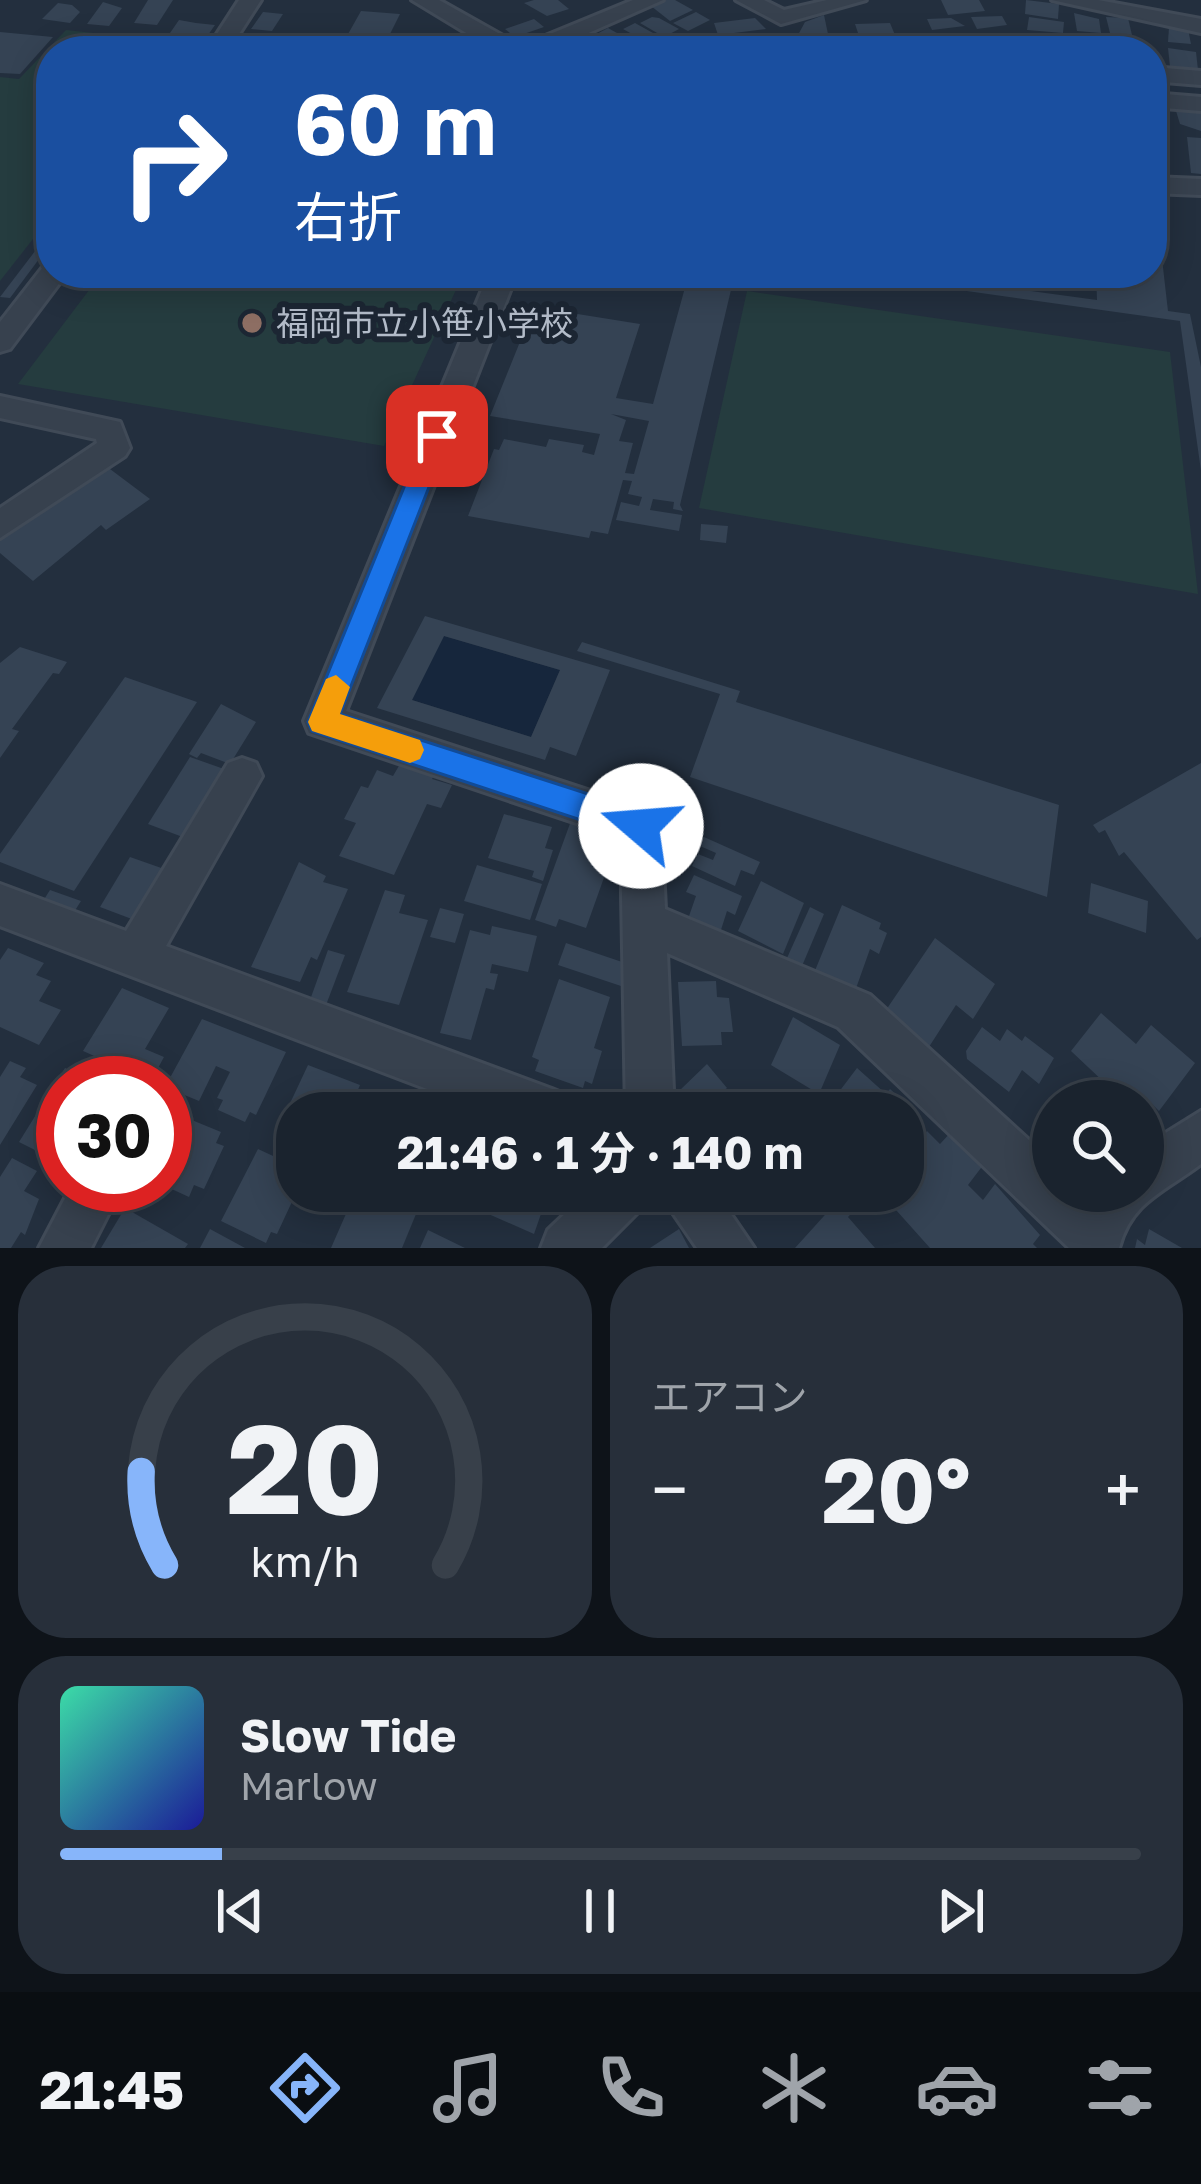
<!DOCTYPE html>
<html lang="ja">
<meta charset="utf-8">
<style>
:root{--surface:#1a232e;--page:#272f3a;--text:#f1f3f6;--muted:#9fa4aa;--line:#38404a;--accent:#87b5fa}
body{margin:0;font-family:"Golos Text","Noto Sans JP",sans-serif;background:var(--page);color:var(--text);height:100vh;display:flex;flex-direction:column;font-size:45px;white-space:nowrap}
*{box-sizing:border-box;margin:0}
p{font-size:39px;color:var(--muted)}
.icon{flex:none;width:66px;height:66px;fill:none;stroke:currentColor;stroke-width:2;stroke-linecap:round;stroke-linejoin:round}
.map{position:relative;height:1248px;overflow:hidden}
.sheet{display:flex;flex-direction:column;gap:18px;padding:18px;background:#0e1319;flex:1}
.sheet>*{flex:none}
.top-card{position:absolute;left:36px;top:36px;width:1131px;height:252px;border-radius:48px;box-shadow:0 6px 30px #0003,0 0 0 3px var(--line);background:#1a4fa0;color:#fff;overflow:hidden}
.fabs{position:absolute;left:1032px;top:1080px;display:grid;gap:24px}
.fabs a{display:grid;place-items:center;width:132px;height:132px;border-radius:50%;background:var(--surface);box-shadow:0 6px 30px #0003,0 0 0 3px var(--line);font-size:60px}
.speed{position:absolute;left:36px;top:1056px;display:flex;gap:24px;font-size:60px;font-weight:700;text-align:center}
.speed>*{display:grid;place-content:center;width:156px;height:156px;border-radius:50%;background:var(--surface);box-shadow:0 6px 30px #0003,0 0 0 3px var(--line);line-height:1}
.speed .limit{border:18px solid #d22;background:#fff;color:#111}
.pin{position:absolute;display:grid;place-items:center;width:102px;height:102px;color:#fff;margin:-51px;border-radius:24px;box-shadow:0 6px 18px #0006}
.me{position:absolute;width:132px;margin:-66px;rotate:288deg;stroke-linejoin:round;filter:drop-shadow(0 0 9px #0008)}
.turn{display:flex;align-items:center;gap:42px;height:252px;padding:0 60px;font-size:54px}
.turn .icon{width:156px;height:156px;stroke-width:2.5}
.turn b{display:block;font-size:84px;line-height:102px}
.big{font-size:90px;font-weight:700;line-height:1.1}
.sheet .card{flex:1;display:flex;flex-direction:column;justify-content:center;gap:18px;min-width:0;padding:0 42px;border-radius:48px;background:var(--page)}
.sheet .dial{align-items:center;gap:0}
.dial svg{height:312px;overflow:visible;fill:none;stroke:var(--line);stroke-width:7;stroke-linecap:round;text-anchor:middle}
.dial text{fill:var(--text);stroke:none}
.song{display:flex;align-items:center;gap:36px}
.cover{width:144px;height:144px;border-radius:18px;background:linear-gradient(135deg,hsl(160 70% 55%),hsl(240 70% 35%))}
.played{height:12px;border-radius:6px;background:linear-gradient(90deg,var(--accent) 15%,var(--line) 15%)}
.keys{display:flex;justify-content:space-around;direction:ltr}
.heat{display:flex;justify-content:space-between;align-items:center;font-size:66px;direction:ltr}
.sheet .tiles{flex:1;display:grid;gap:18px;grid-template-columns:1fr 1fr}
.card:last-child{grid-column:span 2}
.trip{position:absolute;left:276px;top:1092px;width:648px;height:120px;border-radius:48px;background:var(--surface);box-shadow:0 6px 30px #0003,0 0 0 3px var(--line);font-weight:700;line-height:120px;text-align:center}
.menu{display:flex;height:192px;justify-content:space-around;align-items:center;background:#0a0e12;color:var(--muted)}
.menu .icon{width:84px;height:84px}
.menu .selected{color:var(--accent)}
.menu b{font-size:54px;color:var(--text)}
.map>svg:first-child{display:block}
</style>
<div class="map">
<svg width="1201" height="1248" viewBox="0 0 1201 1248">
<rect width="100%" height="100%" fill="#232f3e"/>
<g fill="#253c3f">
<path d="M66 30 188 43 182 51H51V216L0 281V77L19 79Z"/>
<path d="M102 273H421L461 279 384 446 18 384Z"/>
<path d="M747 291 1170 352 1198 594 699 508Z"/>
</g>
<path fill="#16263c" d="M444 636 560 670 531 737 412 700Z"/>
<g fill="#354354" fill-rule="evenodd">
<path d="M148 0H173L157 25 134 23Z"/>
<path d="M534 0H558L569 9 547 16 524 3Z"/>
<path d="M663 0H675L693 10 670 21 651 6Z"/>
<path d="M941 0H979L985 11 948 15Z"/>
<path d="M1026 0 1059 4 1058 19 1025 14Z"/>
<path d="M103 2 122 8 109 26 87 24Z"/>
<path d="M58 3 72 5 80 12 70 23 42 19Z"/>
<path d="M361 11 400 14 384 46 343 43Z"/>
<path d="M263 12 283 14 272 31 251 29Z"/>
<path d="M696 12 710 20 688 31 673 23Z"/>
<path d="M1074 13 1099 19 1101 33 1077 31Z"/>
<path d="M824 15 828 34 798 35 805 22Z"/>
<path d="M1002 16 1007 25 977 29 971 17Z"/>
<path d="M652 17 659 18 679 29 664 37 640 23Z"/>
<path d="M1029 17 1064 22 1063 33 1027 30Z"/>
<path d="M1106 17 1128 18 1132 35 1110 33Z"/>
<path d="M755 18 766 29 718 35 714 23Z"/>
<path d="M951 18 965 26 932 30 927 19Z"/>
<path d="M534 19 544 27 515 37 505 29Z"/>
<path d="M179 20 196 23 215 25 208 35 170 33Z"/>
<path d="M635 23 662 38H663L650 44 623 29Z"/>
<path d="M890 23 895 35 859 36 855 24Z"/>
<path d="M1169 27 1188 29 1191 44 1168 42Z"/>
<path d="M608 28 633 42 618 50 593 36Z"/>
<path d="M0 32 53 37 20 74 0 73Z"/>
<path d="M953 35 1000 39V51L953 48Z"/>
<path d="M755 36 760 50 723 49 720 38Z"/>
<path d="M689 37H713L715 50 691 51Z"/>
<path d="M792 37 827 42 829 51H795Z"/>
<path d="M892 37 922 40 924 51H894Z"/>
<path d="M1078 39 1109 43 1110 51H1073Z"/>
<path d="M1168 48 1196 52 1198 70 1170 67Z"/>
<path d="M1176 111 1201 112V131L1180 124Z"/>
<path d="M1187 137 1201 138V174L1191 173Z"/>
<path d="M1152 223 1158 224 1168 311 1190 314 1201 367V471L1180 321 896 281 895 287 814 276 896 273 938 279V273H1010L1009 288 1097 300 1096 273H1152Z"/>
<path d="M42 242 51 243 10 298 0 297Z"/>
<path d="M689 273H735L680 505 683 511 673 509 674 502 653 499 650 510 682 515 679 531 616 520 621 502 639 506 642 497 628 494 632 481 623 480 608 534 591 531 589 538 468 516 494 449 499 450 504 439 546 447 549 439 584 445 582 452 594 455 600 434 490 416 534 307 640 324 616 398 653 404ZM611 414 649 421 634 474 625 473 633 443 619 441 626 420Z"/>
<path d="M106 466 150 499 106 530 101 525 33 581 0 553V537Z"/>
<path d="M701 524 728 526 726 543 700 540Z"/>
<path d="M425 616 610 670 576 756 550 747 545 760 377 708ZM444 636 560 670 531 737 412 700Z"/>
<path d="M582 642 740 691 736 702 1059 805 1047 897 690 777 720 694 577 651Z"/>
<path d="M20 647 67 662 59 674 53 673 12 729 19 731 0 758V663Z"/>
<path d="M125 677 197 702 74 891 0 862V854Z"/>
<path d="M221 704 256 722 230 764 201 753 197 758 189 754Z"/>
<path d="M190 757 224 769 188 839 148 824Z"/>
<path d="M403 759 437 769 432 779 452 785 441 808 427 804 394 875 339 856 356 823 344 819 361 786 368 788 377 770 393 776Z"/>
<path d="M1201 763V937L1197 940 1124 852 1119 856 1105 830 1099 833 1093 825Z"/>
<path d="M504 814 552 827 545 848 553 850 543 881 532 877 534 871 488 858Z"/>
<path d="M572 818 613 835 597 869 606 872 586 928 559 919 556 927 535 920Z"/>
<path d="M704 837 760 862 754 875 741 870 735 886 692 866 698 854 713 860 716 853 700 846Z"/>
<path d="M130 857 167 870 137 921 100 907Z"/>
<path d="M299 862 326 876 323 882 348 889 317 960 311 957 300 982 251 967Z"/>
<path d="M477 865 542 884 530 920 464 901Z"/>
<path d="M694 875 742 896 735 915 727 911 720 933 688 919 696 896 686 892Z"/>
<path d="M761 881 804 903 783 954 738 931Z"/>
<path d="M1091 883 1148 901 1146 933 1088 913Z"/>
<path d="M50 890 81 901 74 912 43 901Z"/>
<path d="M385 890 405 895 399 913 428 920 399 1005 347 992Z"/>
<path d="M842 905 881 923 879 929 887 933 879 954 870 949 854 994 814 973Z"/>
<path d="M810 907 824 914 802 966 787 958Z"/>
<path d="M440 908 464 914 455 943 430 937Z"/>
<path d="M492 926 537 936 528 972 492 964 490 973 498 974 494 990 486 988 471 1040 440 1033 470 930 490 935Z"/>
<path d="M935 938 995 984 973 1019 956 1005 927 1050 886 1010Z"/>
<path d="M566 943 628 964 621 986 558 965Z"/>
<path d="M8 948 44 963 36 975 51 981 39 1001 61 1010 39 1045 0 1027V960Z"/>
<path d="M328 950 345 955 326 1005 310 1000Z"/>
<path d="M559 979 610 997 594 1048 602 1051 592 1084 585 1081 583 1088 535 1071 539 1060 532 1057Z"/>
<path d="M716 981 717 997 729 998 733 1032H721L722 1045 682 1046 678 982Z"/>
<path d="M122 988 169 1008 145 1049 164 1057 151 1081 83 1051Z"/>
<path d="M1101 1013 1136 1044 1151 1025 1195 1063 1159 1111 1146 1098 1124 1101 1071 1051Z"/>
<path d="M793 1017 840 1045 819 1094 771 1065Z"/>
<path d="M202 1019 286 1052 256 1115 250 1112 245 1122 218 1110 223 1100 217 1098 230 1072 216 1066 199 1101 165 1087Z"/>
<path d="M982 1027 1000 1041 1007 1029 1022 1041 1025 1036 1054 1058 1039 1084 1022 1070 1009 1092 967 1059 966 1051Z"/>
<path d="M10 1061 26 1068 20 1077 37 1085 0 1145V1077Z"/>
<path d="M707 1064 727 1088 695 1113 678 1092Z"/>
<path d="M308 1065 360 1085 348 1113H297V1140L277 1131Z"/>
<path d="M65 1068 95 1083H63L61 1163 19 1142Z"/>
<path d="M857 1068 886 1094 890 1089 901 1099 890 1113H823Z"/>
<path d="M394 1097 431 1113H387Z"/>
<path d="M165 1109 221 1132 216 1143 224 1146 204 1189 194 1185 189 1197 165 1186Z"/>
<path d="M927 1131 940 1144 951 1132 984 1164 968 1185 983 1200 995 1184 1040 1235 1033 1244 1037 1248H930L879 1191H903V1161Z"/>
<path d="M258 1149 297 1167V1191L277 1234 271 1232 266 1243 221 1221Z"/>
<path d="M12 1158 37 1171 24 1191 39 1199 25 1235 21 1232 11 1248H0V1177Z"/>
<path d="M356 1191 416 1214 402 1248H331Z"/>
<path d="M474 1191H549L534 1234 468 1205Z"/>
<path d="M830 1191H845L858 1206 848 1217 875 1248H795L833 1206 825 1196Z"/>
<path d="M125 1208 188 1244 185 1248H101Z"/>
<path d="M210 1229 245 1248H200Z"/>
<path d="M679 1229 689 1248H650Z"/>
<path d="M1149 1229 1182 1248H1135L1137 1239 1145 1245Z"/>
<path d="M428 1230 465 1248H420Z"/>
</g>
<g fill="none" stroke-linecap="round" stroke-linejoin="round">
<g stroke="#404a57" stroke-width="6">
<g id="street">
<path d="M239 0H261L228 51H206Z"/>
<path d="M412 0H439L521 46 633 0H663L548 51H496Z"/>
<path d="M736 0H764L784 10 827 0H866L781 24Z"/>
<path d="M1052 0H1098L1201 19V33Z"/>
<path d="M1152 67 1201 71V85L1152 81Z"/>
<path d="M1152 93 1201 97V111L1152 107Z"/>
<path d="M1152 177 1201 179V195L1152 193Z"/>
<path d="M51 264V273H67L10 349 0 352V322L43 267Z"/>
<path d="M489 273H517L346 711 655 812 661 826 665 909 870 995 1053 1162V1191H1143V1147L1201 1111V1164C1164 1192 1131 1202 1119 1248H1069L838 1027 667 953 674 1113H626L621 838 309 733 304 721Z"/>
<path d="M0 396 120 422 130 448 125 456 0 538V508L97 443 96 439 0 418Z"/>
<path d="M242 758 256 763 262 776 166 946 552 1089 569 1096 576 1113H490L0 926V884L126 931 228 763Z"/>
<path d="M72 1185H123L91 1248H39Z"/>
<path d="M589 1191H650L642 1208 602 1248H541L548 1230Z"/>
<path d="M658 1191H715L754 1248H697Z"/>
</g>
</g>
<use href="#street" fill="#37414e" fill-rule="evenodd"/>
</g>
<path fill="#1a73e8" stroke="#114b97" stroke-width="3" d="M437 427 449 436 340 714 641 811 652 816 656 826 652 836 641 840 312 731 308 722 425 436Z"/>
<path fill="#f59e0b" d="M336 675 350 687 340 714 420 740 424 750 420 759 410 763 312 731 308 722 326 679Z"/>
<circle fill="#8d6e63" stroke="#1c2633" stroke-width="4.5" cx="252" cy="323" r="12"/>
<g text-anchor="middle" stroke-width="12" stroke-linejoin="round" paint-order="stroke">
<g font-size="33" fill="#b3bcc9" stroke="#1c2633" text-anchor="start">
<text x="276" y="335">福岡市立小笹小学校</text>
</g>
</g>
</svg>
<div class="fabs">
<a><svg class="icon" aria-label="search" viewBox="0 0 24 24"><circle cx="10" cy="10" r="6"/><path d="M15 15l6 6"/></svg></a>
</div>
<div class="speed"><div class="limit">30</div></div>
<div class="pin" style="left:437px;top:436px;background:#d93025"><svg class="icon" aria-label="arrive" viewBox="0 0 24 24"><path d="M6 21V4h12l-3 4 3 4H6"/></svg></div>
<svg class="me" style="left:641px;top:826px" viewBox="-20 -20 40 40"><circle r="19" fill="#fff"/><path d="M0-13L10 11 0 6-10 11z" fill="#1a73e8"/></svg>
<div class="trip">21:46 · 1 分 · 140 m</div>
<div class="top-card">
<div class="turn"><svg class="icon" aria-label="right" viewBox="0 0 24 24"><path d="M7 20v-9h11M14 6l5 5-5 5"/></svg><div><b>60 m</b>右折</div></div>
</div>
</div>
<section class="sheet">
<div class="tiles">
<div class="card dial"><svg viewBox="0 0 100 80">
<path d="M14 69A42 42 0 1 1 86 69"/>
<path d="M14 69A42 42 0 0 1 8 45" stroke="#87b5fa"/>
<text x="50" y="56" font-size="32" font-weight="700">20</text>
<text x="50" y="72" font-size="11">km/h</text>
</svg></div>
<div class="card"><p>エアコン</p>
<div class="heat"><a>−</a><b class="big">20°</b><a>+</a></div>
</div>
<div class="card">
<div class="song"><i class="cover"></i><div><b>Slow Tide</b><p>Marlow</p></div></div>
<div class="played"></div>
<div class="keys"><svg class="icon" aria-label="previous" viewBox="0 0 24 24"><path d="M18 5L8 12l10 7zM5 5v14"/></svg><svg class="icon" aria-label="pause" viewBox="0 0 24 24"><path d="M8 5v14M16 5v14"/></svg><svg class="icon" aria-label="next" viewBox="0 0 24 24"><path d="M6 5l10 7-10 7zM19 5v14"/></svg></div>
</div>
</div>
</section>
<nav class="menu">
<b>21:45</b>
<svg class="icon selected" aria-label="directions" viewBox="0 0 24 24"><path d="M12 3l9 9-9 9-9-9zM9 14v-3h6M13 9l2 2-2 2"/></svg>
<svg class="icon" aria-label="music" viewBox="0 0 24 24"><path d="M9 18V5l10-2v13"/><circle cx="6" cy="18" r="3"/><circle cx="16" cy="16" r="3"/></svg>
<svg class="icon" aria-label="phone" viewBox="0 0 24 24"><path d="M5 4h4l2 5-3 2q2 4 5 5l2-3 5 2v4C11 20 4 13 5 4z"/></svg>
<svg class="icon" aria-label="climate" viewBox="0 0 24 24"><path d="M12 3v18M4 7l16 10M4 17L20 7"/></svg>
<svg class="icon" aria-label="car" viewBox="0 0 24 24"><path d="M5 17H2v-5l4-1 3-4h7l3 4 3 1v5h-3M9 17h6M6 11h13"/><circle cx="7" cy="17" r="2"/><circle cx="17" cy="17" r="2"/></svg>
<svg class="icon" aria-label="filters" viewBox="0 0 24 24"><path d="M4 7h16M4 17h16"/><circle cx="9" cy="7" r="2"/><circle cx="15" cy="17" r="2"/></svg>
</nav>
